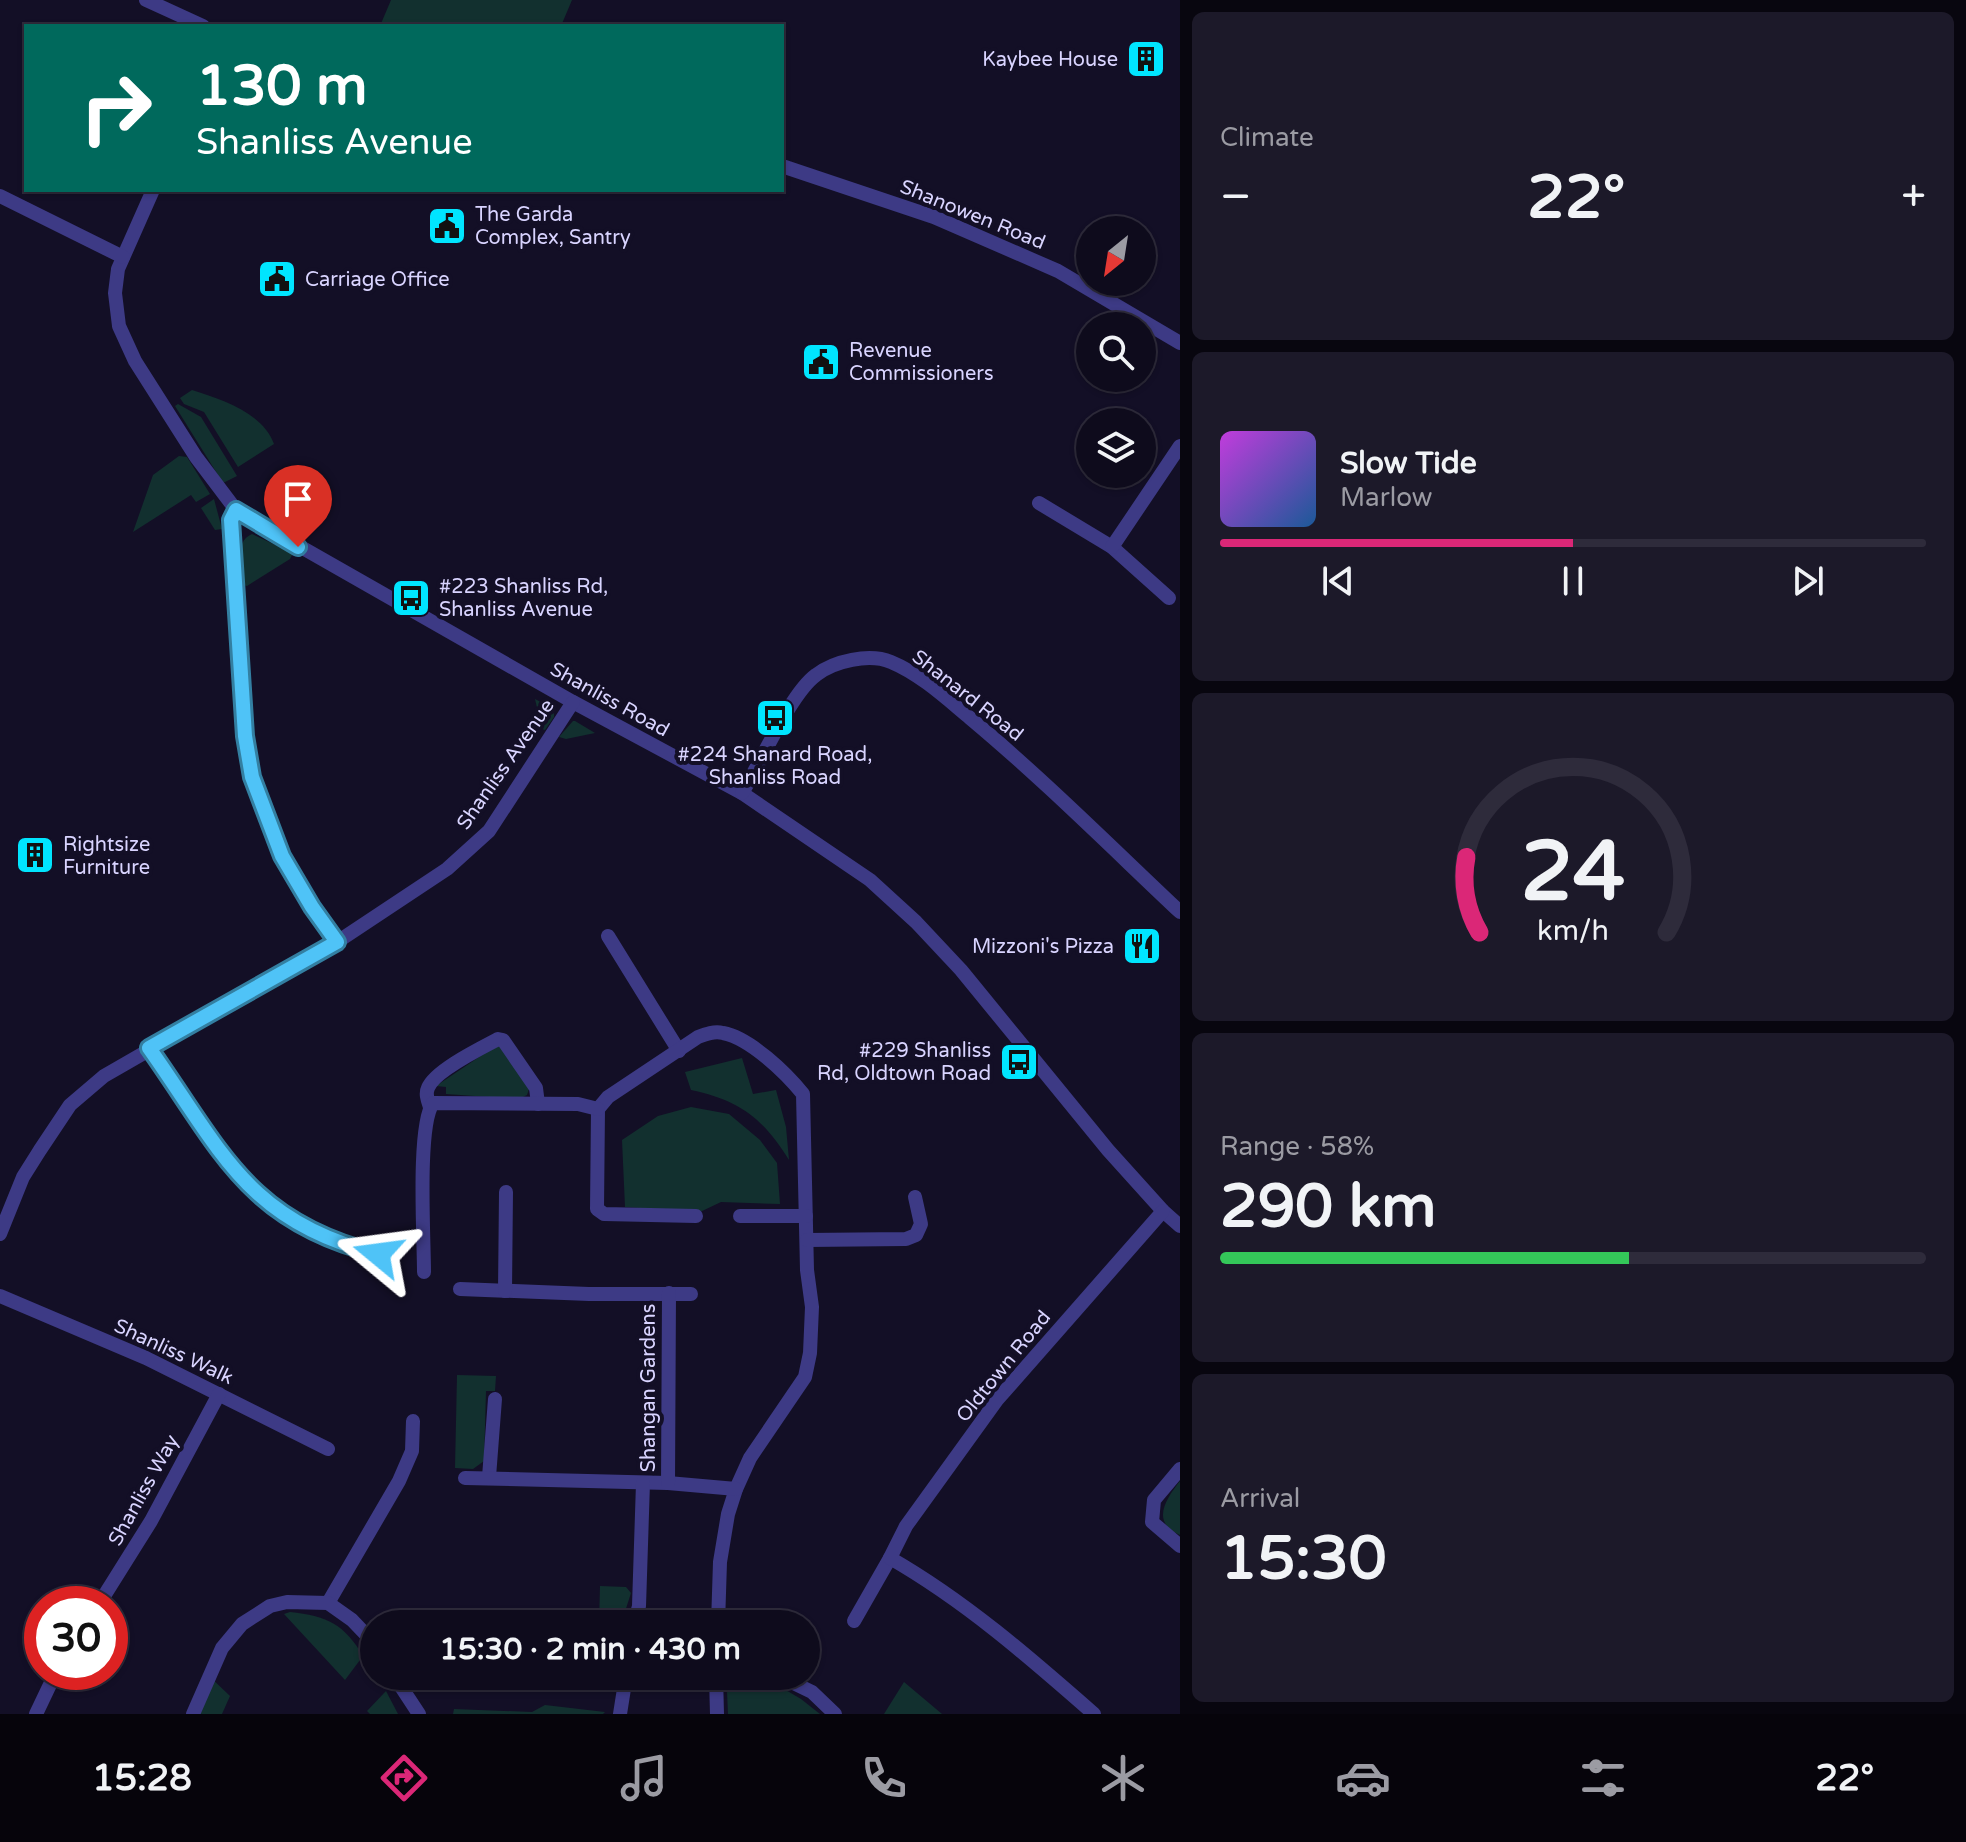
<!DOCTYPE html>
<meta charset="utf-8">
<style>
:root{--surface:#0e0b1c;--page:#1c1929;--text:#f1f3f6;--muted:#9b9ba3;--line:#2e2b3b;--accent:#db2777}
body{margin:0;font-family:"Varela Round",sans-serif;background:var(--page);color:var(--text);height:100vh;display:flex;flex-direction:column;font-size:30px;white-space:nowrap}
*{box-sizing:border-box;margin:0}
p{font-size:26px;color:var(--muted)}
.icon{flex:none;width:44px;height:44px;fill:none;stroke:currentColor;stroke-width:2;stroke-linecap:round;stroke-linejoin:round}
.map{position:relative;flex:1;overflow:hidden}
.panel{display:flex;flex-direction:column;gap:12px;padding:12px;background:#08060f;width:786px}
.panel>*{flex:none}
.guide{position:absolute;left:24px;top:24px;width:760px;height:168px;border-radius:0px;box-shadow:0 2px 6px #0004,0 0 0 2px var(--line);background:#00695c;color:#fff;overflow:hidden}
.needle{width:52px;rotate:210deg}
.fabs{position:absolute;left:1076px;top:216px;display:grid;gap:16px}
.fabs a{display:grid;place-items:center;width:80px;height:80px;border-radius:50%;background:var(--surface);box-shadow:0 2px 6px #0004,0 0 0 2px var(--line);font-size:40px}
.speed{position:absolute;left:24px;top:1586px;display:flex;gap:16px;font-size:40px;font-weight:700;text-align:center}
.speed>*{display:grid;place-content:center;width:104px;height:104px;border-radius:50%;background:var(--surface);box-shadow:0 2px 6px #0004,0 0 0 2px var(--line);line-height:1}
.speed .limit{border:12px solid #d22;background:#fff;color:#111}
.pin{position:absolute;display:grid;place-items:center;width:68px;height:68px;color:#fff;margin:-82px -34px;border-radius:50% 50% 50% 0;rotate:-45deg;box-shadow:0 0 8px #0007}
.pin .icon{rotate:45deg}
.me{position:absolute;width:88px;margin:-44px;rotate:286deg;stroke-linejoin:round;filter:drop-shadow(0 0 6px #0008)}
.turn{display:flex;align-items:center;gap:28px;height:168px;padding:0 40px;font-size:36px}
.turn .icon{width:104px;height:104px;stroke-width:2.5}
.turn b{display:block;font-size:56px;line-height:68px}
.big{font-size:60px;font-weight:700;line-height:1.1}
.panel .tile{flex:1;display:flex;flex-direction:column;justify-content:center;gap:12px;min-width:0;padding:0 28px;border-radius:12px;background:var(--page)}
.panel .dial{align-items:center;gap:0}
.dial svg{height:208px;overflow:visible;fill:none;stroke:var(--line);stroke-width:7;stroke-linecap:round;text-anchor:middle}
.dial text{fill:var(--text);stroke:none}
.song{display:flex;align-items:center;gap:24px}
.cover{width:96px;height:96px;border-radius:12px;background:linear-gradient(135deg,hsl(290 70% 55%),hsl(210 70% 35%))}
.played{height:8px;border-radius:4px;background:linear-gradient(90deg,var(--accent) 50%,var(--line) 50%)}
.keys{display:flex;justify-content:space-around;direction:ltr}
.heat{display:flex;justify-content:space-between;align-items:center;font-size:44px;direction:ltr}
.charge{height:12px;border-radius:6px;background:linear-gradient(90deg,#34c759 58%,var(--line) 0)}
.trip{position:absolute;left:360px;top:1610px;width:460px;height:80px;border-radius:40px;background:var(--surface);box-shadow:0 2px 6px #0004,0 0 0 2px var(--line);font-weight:700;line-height:80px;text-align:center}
.dock{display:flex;height:128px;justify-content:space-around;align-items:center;background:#06040b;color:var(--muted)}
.dock .icon{width:56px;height:56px}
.dock .current{color:var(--accent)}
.dock b{font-size:36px;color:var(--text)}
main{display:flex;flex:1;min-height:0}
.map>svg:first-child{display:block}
</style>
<main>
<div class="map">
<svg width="1180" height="1714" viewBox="0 0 1180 1714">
<rect width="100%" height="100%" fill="#130f26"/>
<g fill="#12302f">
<path d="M391 0H572L561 26H380Z"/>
<path d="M192 390C221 399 263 413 274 444L238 467 204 412 184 404 180 398Z"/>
<path d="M178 404 201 417 237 476 223 483 175 406Z"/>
<path d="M179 456 187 457 210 494 196 502 191 495 133 532 153 475Z"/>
<path d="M214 499 222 529 215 530 201 508Z"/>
<path d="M252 534 293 553 290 559 247 586 243 585C242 568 233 542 252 534Z"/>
<path d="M535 699 554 709V717L545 730 542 729Z"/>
<path d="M573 721H575L595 733 566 739 559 737Z"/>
<path d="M497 1045 502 1047 529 1089 527 1095 519 1099 446 1094V1087L436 1086Z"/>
<path d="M742 1058 753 1094 776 1090 786 1127 789 1160C763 1118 739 1100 691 1090L685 1072Z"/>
<path d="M691 1107 729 1114 760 1140 777 1163 780 1204 721 1202 700 1212 625 1207 622 1140 658 1116Z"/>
<path d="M457 1375 496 1376 495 1391H486L484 1461 473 1469 455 1468Z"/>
<path d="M1180 1481V1535C1150 1522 1166 1499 1180 1481Z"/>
<path d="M600 1586 626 1587 631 1593 621 1624H599Z"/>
<path d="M290 1612C327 1616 344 1624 363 1656L345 1680 284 1614Z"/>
<path d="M209 1676 230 1696 222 1714H192Z"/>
<path d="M742 1679H767L801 1699 820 1714H728L727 1691Z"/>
<path d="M904 1682 942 1714H884Z"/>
<path d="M386 1691 398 1714H370L367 1711Z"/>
<path d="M545 1705 605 1712 603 1714H453L454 1709 532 1712Z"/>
</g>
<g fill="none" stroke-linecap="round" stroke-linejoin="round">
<g stroke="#3d3a85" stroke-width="14">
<path d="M146 0 203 26"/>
<path d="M782 166 934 217 1058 271 1180 343"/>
<path d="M153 190 118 269 115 293 119 326 135 361 196 457 236 510 573 702 742 793 870 880 916 922 961 970 1108 1150 1163 1211 1180 1226"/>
<path d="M0 196 123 257"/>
<path d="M1039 503 1112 547 1169 598"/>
<path d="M236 510 231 520 245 736 252 777 282 856 315 911 337 942"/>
<path d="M1112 547 1180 446"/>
<path d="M742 793C761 763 790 694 816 675 834 661 869 653 891 662 920 674 946 698 970 718 1043 779 1111 847 1180 912"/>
<path d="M608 936 679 1051"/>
<path d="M149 1048C220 1148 247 1223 378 1254"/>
<path d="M430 1107C428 1101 425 1094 428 1088 434 1071 481 1048 498 1039L503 1040 536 1088 538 1104"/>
<path d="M696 1216 604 1214 597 1209 598 1109 608 1097 698 1037C706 1034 714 1031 723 1033 750 1038 786 1073 803 1094L807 1270 812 1307 810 1353 805 1377 750 1458 736 1489 728 1514 720 1562 718 1624"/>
<path d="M740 1216H806"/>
<path d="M0 1234 23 1177 40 1150 70 1105 104 1076 337 942 447 869 489 831 573 702"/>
<path d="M807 1240 906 1239 916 1235 921 1224 915 1197"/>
<path d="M424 1272C424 1238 417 1126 433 1103L578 1104 598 1109"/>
<path d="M460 1289 589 1294H691"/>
<path d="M505 1291 506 1192"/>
<path d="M0 1296 146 1358 328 1449"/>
<path d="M1180 1469 1154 1500 1152 1522 1180 1546"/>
<path d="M489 1477 495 1399"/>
<path d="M465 1478 668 1483 736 1489"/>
<path d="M668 1483 669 1293"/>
<path d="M328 1603 399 1481 412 1451 413 1421"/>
<path d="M99 1604 151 1521 219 1394"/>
<path d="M854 1621 890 1558"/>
<path d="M634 1624 639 1606 643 1483"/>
<path d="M394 1676 419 1714"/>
<path d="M716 1676 717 1714"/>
<path d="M779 1676 812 1692 835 1714"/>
<path d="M542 1682V1676"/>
<path d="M36 1714 56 1672"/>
<path d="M193 1714 222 1648 242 1624 270 1606 287 1602 328 1603 352 1620 374 1643"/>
<path d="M620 1714 626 1676"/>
<path d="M1094 1714C1029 1657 965 1601 890 1558L906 1526 997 1400 1163 1211"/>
</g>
</g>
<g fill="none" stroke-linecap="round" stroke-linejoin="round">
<g stroke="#337fa1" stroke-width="20">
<path id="route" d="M298 547 236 510 231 520 245 736 252 777 282 856 312 907 337 942 149 1048C220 1148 247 1222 378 1254"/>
</g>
<use href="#route" stroke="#4fc3f7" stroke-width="14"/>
</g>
<defs>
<g id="building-square" transform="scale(2)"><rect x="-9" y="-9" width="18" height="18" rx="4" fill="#00e5ff" stroke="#130f26"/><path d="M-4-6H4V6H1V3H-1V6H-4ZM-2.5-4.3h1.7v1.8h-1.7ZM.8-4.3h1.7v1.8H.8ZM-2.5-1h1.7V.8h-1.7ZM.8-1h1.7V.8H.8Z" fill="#111"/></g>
<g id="civic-square" transform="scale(2)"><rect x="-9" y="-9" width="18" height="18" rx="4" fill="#00e5ff" stroke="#130f26"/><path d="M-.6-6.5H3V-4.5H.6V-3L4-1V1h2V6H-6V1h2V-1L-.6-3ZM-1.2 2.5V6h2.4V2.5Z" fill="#111"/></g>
<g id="bus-square" transform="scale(2)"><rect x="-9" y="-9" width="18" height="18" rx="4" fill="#00e5ff" stroke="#130f26"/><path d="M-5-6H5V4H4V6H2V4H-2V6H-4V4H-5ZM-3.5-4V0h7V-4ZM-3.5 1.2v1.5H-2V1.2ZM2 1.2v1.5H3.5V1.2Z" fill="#111"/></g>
<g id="restaurant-square" transform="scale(2)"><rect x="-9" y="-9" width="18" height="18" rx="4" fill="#00e5ff" stroke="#130f26"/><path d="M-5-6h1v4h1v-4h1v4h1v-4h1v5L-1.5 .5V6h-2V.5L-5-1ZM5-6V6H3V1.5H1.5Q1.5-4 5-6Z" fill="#111"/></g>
</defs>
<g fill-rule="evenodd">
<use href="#building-square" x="1146" y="59"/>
<use href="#civic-square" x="447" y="226"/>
<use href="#civic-square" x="277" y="279"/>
<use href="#civic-square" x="821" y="362"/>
<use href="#bus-square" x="411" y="598"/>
<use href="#bus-square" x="775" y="718"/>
<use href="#building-square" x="35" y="855"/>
<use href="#restaurant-square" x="1142" y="946"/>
<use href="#bus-square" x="1019" y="1062"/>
</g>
<g text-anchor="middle" stroke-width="8" stroke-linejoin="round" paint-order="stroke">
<g font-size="20" fill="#d9d4ff" stroke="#130f26" text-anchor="start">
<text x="1118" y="66" text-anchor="end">Kaybee House</text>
<text x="475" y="221">The Garda<tspan x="475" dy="23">Complex, Santry</tspan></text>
<text x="305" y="286">Carriage Office</text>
<text x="849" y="357">Revenue<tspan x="849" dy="23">Commissioners</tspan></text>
<text x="439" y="593">#223 Shanliss Rd,<tspan x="439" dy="23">Shanliss Avenue</tspan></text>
<text x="775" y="761" text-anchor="middle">#224 Shanard Road,<tspan x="775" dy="23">Shanliss Road</tspan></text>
<text x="63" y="851">Rightsize<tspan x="63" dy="23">Furniture</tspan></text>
<text x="1114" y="953" text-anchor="end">Mizzoni's Pizza</text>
<text x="991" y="1057" text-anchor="end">#229 Shanliss<tspan x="991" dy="23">Rd, Oldtown Road</tspan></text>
</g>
<g font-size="20" fill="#d9d4ff" stroke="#130f26">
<text transform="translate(973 214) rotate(22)" y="7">Shanowen Road</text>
<text transform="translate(968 695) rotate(38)" y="7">Shanard Road</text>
<text transform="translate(610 699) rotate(29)" y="7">Shanliss Road</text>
<text transform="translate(505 764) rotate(-55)" y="7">Shanliss Avenue</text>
<text transform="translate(174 1351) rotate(25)" y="7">Shanliss Walk</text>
<text transform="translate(1003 1366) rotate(-51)" y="7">Oldtown Road</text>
<text transform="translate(648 1388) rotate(-90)" y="7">Shangan Gardens</text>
<text transform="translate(143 1490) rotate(-61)" y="7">Shanliss Way</text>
</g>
</g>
</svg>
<div class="fabs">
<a><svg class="needle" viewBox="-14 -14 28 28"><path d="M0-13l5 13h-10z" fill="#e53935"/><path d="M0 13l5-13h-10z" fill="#9b9ba3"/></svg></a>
<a><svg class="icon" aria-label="search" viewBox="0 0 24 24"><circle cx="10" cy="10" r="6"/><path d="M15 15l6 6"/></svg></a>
<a><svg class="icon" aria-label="layers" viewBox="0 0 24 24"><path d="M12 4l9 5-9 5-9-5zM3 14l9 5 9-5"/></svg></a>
</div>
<div class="speed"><div class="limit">30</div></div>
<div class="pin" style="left:298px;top:547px;background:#d93025"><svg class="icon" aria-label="arrive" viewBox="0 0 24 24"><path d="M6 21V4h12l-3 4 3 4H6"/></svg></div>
<svg class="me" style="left:378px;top:1254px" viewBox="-20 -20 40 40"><path d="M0-17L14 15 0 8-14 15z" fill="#4fc3f7" stroke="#fff" stroke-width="4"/></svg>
<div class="trip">15:30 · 2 min · 430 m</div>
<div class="guide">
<div class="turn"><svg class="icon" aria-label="right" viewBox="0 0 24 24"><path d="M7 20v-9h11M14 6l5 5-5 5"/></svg><div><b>130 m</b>Shanliss Avenue</div></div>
</div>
</div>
<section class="panel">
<div class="tile"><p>Climate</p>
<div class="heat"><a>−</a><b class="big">22°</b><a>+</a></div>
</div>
<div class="tile">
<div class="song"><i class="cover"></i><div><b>Slow Tide</b><p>Marlow</p></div></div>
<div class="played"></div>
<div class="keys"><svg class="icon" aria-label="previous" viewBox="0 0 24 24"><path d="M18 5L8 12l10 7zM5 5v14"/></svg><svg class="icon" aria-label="pause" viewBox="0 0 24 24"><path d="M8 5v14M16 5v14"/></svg><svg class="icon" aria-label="next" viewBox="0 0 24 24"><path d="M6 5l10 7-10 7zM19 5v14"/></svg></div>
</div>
<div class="tile dial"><svg viewBox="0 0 100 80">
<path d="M14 69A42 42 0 1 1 86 69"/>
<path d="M14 69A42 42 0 0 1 9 40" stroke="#db2777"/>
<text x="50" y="56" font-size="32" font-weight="700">24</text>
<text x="50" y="72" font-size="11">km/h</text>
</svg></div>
<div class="tile"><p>Range · 58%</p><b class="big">290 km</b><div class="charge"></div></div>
<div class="tile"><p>Arrival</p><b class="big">15:30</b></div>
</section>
</main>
<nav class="dock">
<b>15:28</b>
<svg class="icon current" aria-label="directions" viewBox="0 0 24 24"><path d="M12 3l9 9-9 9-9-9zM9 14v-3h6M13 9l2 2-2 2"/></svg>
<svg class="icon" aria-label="music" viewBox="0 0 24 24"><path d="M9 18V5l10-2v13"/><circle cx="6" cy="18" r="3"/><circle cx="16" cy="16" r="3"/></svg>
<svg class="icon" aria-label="phone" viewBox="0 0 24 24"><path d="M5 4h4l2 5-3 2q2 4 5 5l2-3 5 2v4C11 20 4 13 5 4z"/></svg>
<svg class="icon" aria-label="climate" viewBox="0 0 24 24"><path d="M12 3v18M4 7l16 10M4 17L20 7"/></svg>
<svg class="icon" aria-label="car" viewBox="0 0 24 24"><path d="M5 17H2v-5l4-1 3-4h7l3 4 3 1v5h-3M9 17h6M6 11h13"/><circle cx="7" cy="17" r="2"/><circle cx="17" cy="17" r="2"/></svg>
<svg class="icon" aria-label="filters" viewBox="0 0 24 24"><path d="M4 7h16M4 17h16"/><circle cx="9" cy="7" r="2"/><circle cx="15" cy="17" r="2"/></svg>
<b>22°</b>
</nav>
